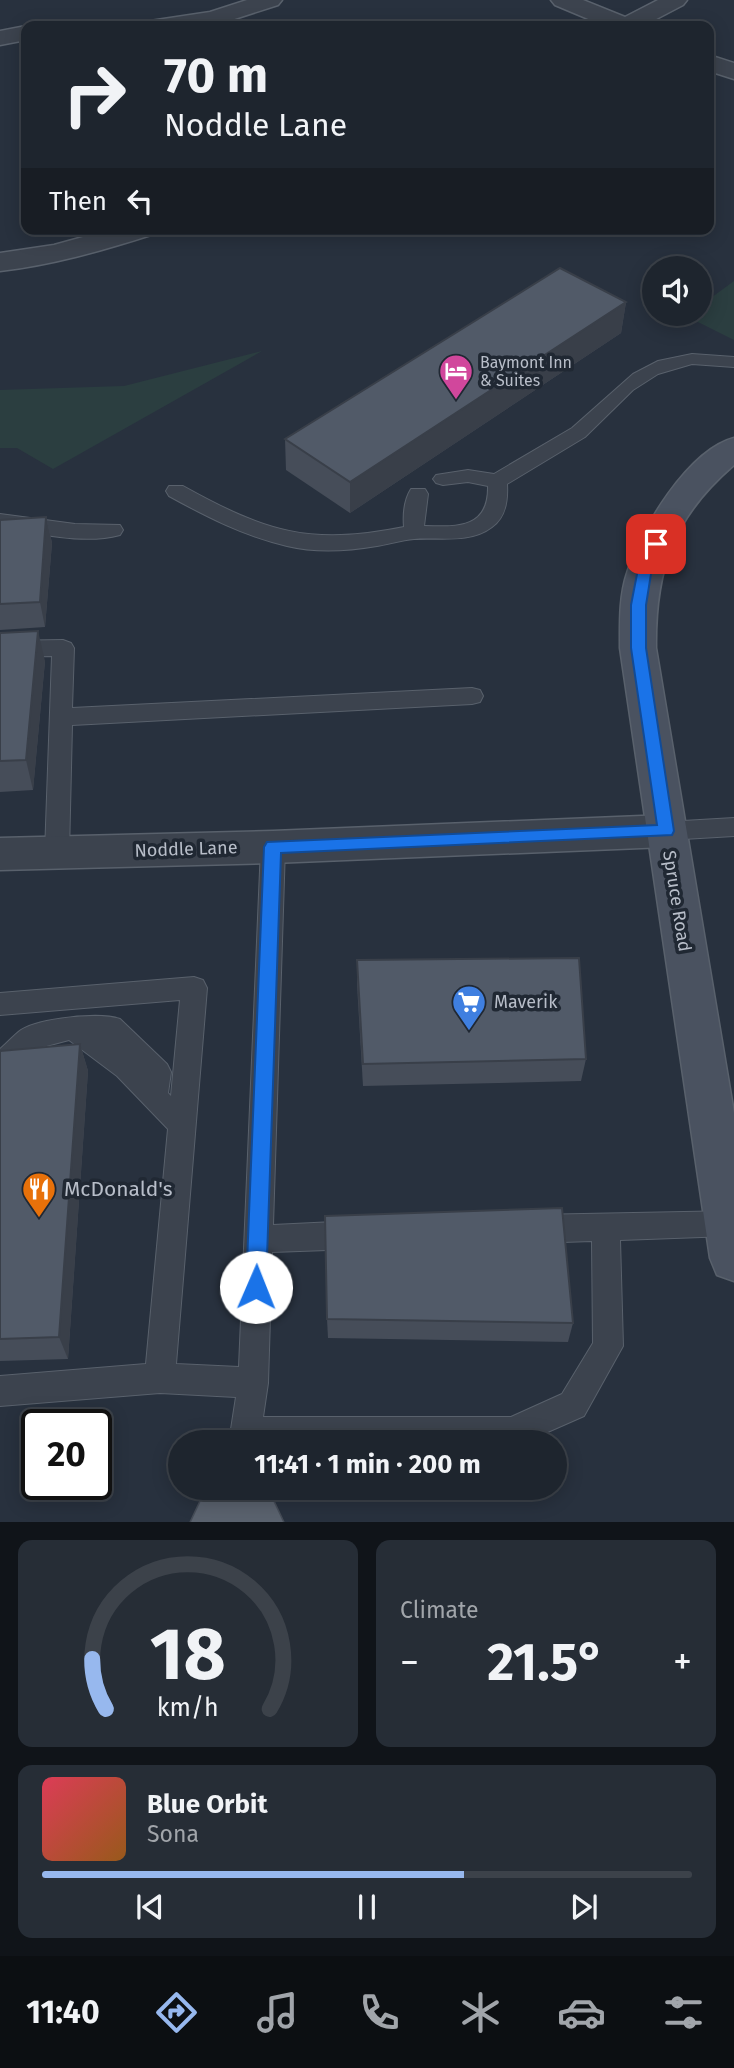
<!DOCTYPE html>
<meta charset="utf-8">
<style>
:root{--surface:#1e252e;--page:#262d36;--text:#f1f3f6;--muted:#a1a5aa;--line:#3c424a;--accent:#97b8ee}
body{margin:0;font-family:"Fira Sans",sans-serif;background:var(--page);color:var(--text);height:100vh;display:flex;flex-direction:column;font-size:26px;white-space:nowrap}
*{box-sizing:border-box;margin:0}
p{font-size:23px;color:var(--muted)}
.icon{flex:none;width:38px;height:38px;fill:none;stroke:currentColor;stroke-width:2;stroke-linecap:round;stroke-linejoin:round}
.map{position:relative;height:1522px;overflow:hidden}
.sheet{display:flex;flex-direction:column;gap:18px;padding:18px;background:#101419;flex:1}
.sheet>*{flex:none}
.hud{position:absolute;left:21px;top:21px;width:693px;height:214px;border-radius:14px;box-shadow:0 4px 18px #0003,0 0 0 2px var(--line);background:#1e252e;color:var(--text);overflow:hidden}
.controls{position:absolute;left:642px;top:256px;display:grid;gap:14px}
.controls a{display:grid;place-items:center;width:70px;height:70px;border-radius:50%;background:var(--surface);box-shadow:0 4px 18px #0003,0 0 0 2px var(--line);font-size:35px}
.speed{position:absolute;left:21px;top:1409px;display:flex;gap:14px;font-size:35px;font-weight:700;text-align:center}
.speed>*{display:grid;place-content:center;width:91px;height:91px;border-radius:50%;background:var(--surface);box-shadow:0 4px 18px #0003,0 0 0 2px var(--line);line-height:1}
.speed .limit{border:4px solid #111;border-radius:10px;background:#fff;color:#111}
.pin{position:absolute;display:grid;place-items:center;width:60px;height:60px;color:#fff;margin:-30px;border-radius:14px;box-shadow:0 4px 10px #0006}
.me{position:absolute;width:77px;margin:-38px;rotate:1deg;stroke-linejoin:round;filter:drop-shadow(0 0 5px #0008)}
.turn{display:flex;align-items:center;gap:24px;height:147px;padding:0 28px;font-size:32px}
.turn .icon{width:91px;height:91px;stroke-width:2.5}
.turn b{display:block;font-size:49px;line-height:60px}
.then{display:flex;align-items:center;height:66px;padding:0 28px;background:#0003;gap:14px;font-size:26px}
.big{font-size:52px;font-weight:700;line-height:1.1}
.sheet .widget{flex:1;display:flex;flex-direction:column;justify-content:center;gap:10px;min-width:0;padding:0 24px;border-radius:14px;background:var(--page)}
.sheet .dial{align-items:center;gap:0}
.dial svg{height:182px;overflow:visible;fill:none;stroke:var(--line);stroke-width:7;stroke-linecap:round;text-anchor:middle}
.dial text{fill:var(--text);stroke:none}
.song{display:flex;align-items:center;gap:21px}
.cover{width:84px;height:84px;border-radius:10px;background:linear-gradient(135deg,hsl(350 70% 55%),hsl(30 70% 35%))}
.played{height:7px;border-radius:4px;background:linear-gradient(90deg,var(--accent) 65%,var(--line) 65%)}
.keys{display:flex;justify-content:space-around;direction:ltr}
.heat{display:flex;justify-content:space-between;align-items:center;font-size:38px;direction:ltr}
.sheet .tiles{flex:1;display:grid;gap:18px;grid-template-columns:1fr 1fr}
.widget:last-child{grid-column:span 2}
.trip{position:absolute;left:168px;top:1430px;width:399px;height:70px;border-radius:35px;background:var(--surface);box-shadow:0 4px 18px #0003,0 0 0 2px var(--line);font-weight:700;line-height:70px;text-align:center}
.tab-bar{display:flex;height:112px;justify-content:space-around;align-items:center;background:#0c0f12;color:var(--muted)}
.tab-bar .icon{width:49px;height:49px}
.tab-bar .active{color:var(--accent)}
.tab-bar b{font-size:32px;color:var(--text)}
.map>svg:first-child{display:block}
</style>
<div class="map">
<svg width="734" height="1522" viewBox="0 0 734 1522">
<rect width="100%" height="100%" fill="#28313e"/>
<g fill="#2b3e40">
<path d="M734 281V340L686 316 700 313V306Z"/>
<path d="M262 351 53 469 17 448H0V390L124 386Z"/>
</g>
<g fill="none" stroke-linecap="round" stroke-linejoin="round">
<g stroke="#59616c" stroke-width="2">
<g id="service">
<path d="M692 354 734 357V367L692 364 658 374 633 390 585 437 507 484C508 500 506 517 492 527 470 544 439 537 414 539 402 540 389 544 377 546 348 551 316 553 287 546 244 536 207 517 169 496L166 491 169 486H183C266 532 309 546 404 527 403 515 404 500 411 489H425L428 494 424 526C457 527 489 529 488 486L468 482 443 485 436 483 433 479 436 475 468 470 494 474 572 428 633 374 658 361Z"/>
<path d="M0 514 75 524 120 525 123 530 120 535C83 545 38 533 0 528Z"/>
<path d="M63 640 71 643 74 648 72 708 472 688 480 690 483 696 480 702 472 704 72 725 69 853 65 860 57 863 49 860 45 853 52 656 0 657V641Z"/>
<path d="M734 818V836L666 840 658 838 654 831 658 824 666 822Z"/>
<path d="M273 837 281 840 285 847 273 1225 355 1221 365 1225 369 1235 365 1245 355 1249 272 1252 268 1383 263 1417H511L562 1394 593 1343 592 1241 533 1243 523 1239 519 1229 523 1219 533 1215 734 1211V1235L729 1236 620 1240 623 1346 584 1416 525 1442H229L236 1397 160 1393 0 1406V1376L146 1364 168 1129 117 1076 69 1040 39 1048 9 1074 0 1078V1049C7 1043 14 1035 21 1030 40 1018 100 1012 120 1019L167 1064 171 1072 168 1093 171 1096 180 1000 0 1015V993L194 977 203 980 207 988 176 1364 239 1367 261 847 265 840Z"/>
</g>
</g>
<g stroke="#59616c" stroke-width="3">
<g id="minor">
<path d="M247 0H282L278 5 213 26H146L150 21 210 12Z"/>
<path d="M551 0H583L625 17 658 0H687L683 5 643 26H605L555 5Z"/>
<path d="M26 26V40L0 45V31Z"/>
<path d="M709 55 734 63V79L709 71Z"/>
<path d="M112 229H155L151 235C101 251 52 265 0 271V253L54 245Z"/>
<path d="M666 815 680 820 686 831 680 842 666 847 273 863 0 870V838L273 831Z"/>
</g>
</g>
<g stroke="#59616c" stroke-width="3">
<path id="secondary" d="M734 438V465C673 517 655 570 656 648L734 1113V1281L717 1275 710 1258 620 648C620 623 619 597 627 573 640 530 688 450 734 438Z"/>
</g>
<g stroke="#454c57" stroke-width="3">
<path id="primary" d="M207 1488H267L283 1522H191Z"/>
</g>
<use href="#service" fill="#3c434e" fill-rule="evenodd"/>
<use href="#minor" fill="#3c434e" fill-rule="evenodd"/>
<use href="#secondary" fill="#4a5260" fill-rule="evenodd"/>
<use href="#primary" fill="#5a626e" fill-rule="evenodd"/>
</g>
<g fill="#464d59">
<path d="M626 302 621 333 350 513 286 470 285 439Z"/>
<path d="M46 517 52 543 45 627 0 630V520Z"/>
<path d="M0 633 45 661 33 790 0 792Z"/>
<path d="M357 960 586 1059 581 1081 363 1086 357 984Z"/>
<path d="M80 1044 88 1071 68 1359 0 1361V1051Z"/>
<path d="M327 1319 573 1323 568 1342 328 1338Z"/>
</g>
<g fill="#393f49">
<path d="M626 302 621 333 350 513V482Z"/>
<path d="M46 517 52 543 45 627 40 602Z"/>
<path d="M38 631 45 661 33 790 26 760Z"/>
<path d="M80 1044 88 1071 68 1359 59 1337Z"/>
</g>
<g fill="#515a68" stroke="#393f49" stroke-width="2">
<path d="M560 268 626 302 350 482 285 439Z"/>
<path d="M46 517 40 602 0 604V520Z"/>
<path d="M38 631 26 760 0 761V633Z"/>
<path d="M579 958 586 1059 363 1064 357 960Z"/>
<path d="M80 1044 59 1337 0 1339V1051Z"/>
<path d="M562 1208 573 1323 327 1319 325 1216Z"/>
</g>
<path fill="#1a73e8" stroke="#114b97" stroke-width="2" d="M656 539 663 544 651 574 646 605V648L674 831 672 835 281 853 266 1287 263 1294 256 1297 248 1294 246 1287 264 847 267 842 657 825 631 648V605L637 574 649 544Z"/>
<defs>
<g id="hotel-pin" transform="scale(1.75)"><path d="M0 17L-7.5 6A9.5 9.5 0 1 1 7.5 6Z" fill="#d1479c" stroke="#202833"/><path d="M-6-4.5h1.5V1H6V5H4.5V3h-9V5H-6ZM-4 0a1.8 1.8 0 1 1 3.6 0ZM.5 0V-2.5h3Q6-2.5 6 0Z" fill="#fff"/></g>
<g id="supermarket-pin" transform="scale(1.75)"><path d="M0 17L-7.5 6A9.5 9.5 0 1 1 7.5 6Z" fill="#3f7fe0" stroke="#202833"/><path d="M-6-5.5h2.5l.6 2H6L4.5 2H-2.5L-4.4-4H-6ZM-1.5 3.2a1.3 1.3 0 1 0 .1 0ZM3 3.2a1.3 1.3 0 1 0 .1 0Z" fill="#fff"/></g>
<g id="restaurant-pin" transform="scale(1.75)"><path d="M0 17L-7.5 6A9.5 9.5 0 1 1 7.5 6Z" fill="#e8710a" stroke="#202833"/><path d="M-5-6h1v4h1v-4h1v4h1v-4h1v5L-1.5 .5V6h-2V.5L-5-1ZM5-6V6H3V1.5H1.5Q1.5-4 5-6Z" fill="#fff"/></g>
</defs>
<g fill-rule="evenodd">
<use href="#hotel-pin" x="456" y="371"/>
<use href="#supermarket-pin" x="469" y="1002"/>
<use href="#restaurant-pin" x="39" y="1189"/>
</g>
<g text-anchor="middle" stroke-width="7" stroke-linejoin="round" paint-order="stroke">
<g font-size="16" fill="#b8bec9" stroke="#202833" text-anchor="start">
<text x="480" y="368">Baymont Inn<tspan x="480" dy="18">&amp; Suites</tspan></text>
</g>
<g font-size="18" fill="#b8bec9" stroke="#202833">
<text transform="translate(186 849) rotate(-2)" y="6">Noddle Lane</text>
<text transform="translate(677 901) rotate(81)" y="6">Spruce Road</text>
</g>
<g font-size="18" fill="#b8bec9" stroke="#202833" text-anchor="start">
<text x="494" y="1008">Maverik</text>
</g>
<g font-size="21" fill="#b8bec9" stroke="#202833" text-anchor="start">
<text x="64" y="1196">McDonald's</text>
</g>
</g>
</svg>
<div class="controls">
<a><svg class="icon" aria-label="sound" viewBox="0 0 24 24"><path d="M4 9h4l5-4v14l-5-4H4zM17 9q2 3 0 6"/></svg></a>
</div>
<div class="speed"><div class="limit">20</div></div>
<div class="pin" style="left:656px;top:544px;background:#d93025"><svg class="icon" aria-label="arrive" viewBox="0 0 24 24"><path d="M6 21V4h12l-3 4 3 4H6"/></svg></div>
<svg class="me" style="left:256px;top:1287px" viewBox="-20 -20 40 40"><circle r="19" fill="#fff"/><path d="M0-13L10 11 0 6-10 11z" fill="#1a73e8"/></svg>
<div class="trip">11:41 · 1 min · 200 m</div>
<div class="hud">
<div class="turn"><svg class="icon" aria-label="right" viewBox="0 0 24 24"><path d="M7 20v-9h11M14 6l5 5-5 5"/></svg><div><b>70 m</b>Noddle Lane</div></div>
<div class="then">Then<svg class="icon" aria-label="left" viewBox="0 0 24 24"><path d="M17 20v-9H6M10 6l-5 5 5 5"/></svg></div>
</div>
</div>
<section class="sheet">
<div class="tiles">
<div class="widget dial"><svg viewBox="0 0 100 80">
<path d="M14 69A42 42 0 1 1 86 69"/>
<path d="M14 69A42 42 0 0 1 8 47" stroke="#97b8ee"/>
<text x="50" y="56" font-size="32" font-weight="700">18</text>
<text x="50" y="72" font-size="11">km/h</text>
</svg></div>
<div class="widget"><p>Climate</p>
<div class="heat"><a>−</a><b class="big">21.5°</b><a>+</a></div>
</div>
<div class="widget">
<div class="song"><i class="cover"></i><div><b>Blue Orbit</b><p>Sona</p></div></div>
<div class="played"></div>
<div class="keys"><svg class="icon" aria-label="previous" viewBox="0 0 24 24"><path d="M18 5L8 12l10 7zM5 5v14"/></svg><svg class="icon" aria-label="pause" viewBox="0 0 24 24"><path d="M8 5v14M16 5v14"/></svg><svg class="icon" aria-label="next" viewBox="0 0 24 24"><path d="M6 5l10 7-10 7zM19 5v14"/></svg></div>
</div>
</div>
</section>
<nav class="tab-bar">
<b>11:40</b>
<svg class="icon active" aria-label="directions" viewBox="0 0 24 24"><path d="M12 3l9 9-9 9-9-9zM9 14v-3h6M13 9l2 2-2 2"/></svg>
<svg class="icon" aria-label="music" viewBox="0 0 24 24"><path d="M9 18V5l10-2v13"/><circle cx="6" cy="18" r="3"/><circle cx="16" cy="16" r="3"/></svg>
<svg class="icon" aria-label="phone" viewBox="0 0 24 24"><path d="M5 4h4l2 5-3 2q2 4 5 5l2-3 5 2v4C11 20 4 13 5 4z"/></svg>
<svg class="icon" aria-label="climate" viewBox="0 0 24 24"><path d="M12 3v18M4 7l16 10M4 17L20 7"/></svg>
<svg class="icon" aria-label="car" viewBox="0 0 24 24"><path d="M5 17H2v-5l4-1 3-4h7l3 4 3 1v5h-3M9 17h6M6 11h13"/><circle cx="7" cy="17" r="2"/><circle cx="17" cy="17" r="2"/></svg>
<svg class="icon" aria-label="filters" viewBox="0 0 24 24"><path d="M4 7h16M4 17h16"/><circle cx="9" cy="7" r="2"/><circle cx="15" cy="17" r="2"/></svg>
</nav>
